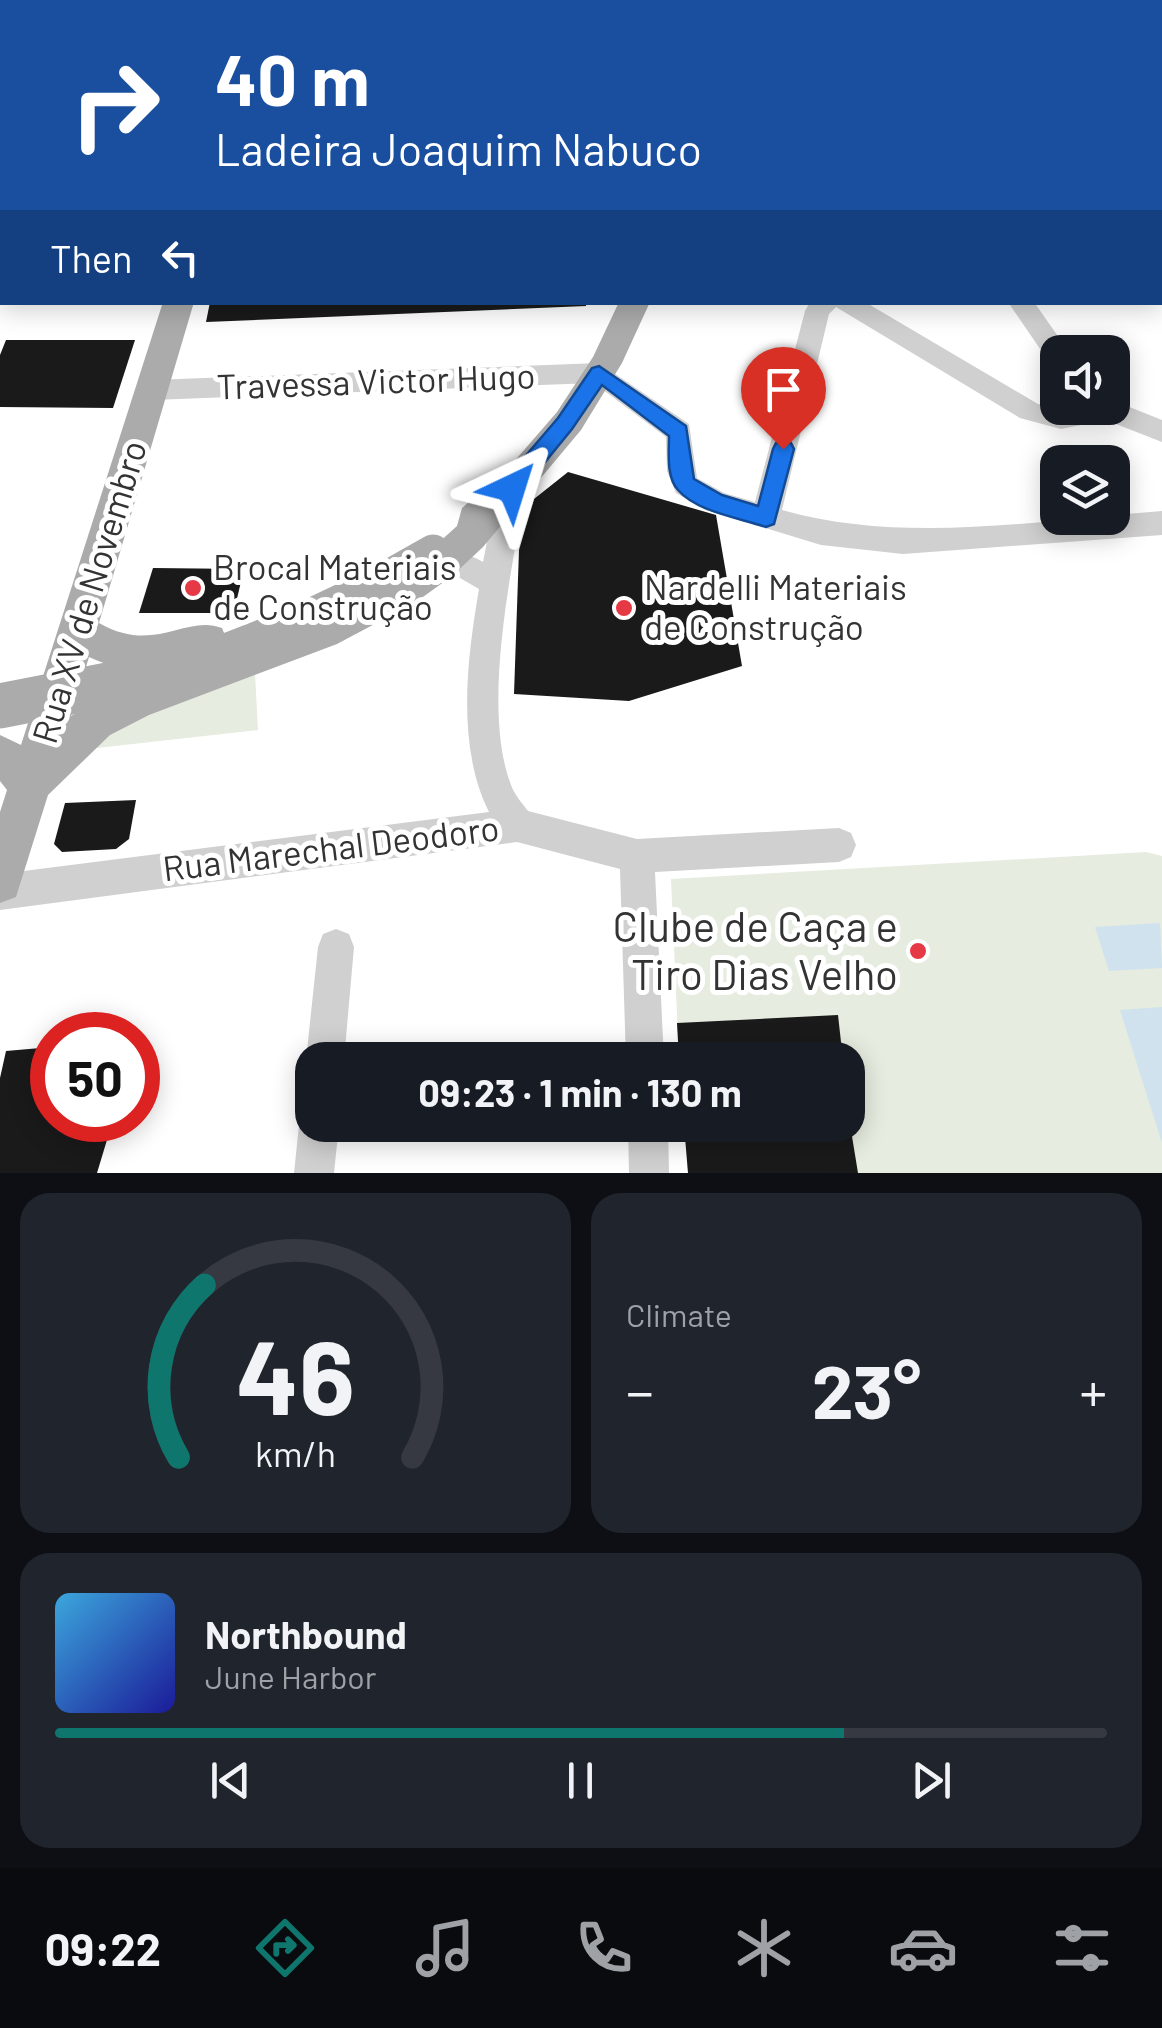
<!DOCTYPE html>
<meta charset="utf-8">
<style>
:root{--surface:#171b24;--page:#20242c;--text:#f1f3f6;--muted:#9ea1a6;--line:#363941;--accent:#0f766e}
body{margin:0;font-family:Barlow,sans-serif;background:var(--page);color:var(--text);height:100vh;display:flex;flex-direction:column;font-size:38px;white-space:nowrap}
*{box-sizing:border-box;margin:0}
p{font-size:32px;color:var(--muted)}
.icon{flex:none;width:55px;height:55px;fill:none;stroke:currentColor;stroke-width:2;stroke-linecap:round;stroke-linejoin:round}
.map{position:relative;height:1173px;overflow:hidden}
.details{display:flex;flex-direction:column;gap:20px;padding:20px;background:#0d0f14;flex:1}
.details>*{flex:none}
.hud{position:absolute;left:0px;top:0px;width:1162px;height:305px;box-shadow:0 5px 25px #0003;background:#1a4fa0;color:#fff;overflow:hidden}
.buttons{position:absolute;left:1040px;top:335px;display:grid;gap:20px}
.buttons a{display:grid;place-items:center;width:90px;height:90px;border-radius:20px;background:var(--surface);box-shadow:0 5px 25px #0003;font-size:50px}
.speed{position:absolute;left:30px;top:1012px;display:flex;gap:20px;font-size:50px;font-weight:700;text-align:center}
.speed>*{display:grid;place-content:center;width:130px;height:130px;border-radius:50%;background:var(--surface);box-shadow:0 5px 25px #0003;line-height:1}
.speed .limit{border:15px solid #d22;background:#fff;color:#111}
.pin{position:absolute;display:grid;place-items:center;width:85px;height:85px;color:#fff;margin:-102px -42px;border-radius:50% 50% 50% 0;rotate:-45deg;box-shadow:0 0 10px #0007}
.pin .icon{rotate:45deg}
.me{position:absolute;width:110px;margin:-55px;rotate:41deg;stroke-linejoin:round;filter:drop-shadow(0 0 8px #0008)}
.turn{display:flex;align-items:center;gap:35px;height:210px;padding:0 50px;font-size:45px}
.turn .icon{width:130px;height:130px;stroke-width:2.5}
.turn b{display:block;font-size:70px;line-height:85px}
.then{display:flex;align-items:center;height:95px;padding:0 50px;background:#0003;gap:20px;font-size:38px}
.big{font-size:75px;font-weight:700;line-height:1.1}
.details .widget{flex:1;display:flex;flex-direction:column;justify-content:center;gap:15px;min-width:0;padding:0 35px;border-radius:30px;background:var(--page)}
.details .dial{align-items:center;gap:0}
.dial svg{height:260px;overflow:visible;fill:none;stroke:var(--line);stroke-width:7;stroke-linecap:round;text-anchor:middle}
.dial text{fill:var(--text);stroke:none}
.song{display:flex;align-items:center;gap:30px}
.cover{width:120px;height:120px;border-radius:15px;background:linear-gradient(135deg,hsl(200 70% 55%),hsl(240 70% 35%))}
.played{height:10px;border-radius:5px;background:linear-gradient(90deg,var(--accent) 75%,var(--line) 75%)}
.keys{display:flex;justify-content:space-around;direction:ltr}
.heat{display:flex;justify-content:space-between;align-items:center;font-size:55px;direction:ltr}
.details .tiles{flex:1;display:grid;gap:20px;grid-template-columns:1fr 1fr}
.widget:last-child{grid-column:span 2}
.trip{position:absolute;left:295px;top:1042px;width:570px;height:100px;border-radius:30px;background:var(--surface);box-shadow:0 5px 25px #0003;font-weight:700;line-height:100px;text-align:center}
.tabs{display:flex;height:160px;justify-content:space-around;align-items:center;background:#090b0e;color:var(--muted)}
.tabs .icon{width:70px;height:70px}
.tabs .current{color:var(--accent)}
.tabs b{font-size:45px;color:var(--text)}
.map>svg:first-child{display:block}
</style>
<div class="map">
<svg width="1162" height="1173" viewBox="0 0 1162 1173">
<rect width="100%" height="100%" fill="#fff"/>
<g fill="#e6ecdf">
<path d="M255 674 258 730 79 750 91 730Z"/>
<path d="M1146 852 1162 856V1173H688L684 1125H848V1060H679L671 879Z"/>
</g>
<g fill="#cfe2ee">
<path d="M1160 923 1162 968 1109 971 1095 927Z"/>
<path d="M1162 1007V1143L1120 1010Z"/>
</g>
<g fill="#1a1a1a">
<path d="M210 302H586V306L206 322Z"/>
<path d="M6 340H135L113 408 0 407V355Z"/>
<path d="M568 472 716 515 742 666 629 701 514 694 519 550 534 499Z"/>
<path d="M153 568 244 569 235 607 224 613H139Z"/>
<path d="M136 800 129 839 116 849 62 852 54 844 65 803Z"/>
<path d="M838 1015 843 1060H679L677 1023Z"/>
<path d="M52 1047V1120H113L97 1173H0V1078L6 1051Z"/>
<path d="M848 1112 858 1173H688L684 1125H848Z"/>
</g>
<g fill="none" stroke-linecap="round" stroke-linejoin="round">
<g fill="#d0d0d0" fill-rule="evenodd">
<path d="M368 0H436L367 2Z"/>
<path d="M665 0H686L688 2H667Z"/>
<path d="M696 0H716L717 2H698Z"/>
<path d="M794 0H814V2H795Z"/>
<path d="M920 0H941L943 2H922Z"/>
<path d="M1149 0H1162V12L1160 2Z"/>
<path d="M810 302H865L1038 404 1061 408H1112V400L1162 420V442L1098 417 1086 424 1061 429 1020 418 836 307 829 314 782 510C905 545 1041 520 1162 511V535L903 554 821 545 706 510 676 493 667 471 666 437 594 383 153 400 144 397 140 390 144 383 153 380 599 363 689 424 697 478 724 493 755 502 805 311Z"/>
<path d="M1008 302H1034L1069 352H1058V364L1049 362Z"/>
<path d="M512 476 522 479 526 487C512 568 481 707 511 785 514 794 522 803 528 811L637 839 839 828 851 833 856 845 851 857 839 862 655 872 664 1060H626L620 869 517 842 0 910V874L489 812C456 746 467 659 479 589L460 578 430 573 425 564 430 555C447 549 467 552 483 562L498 487 502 479Z"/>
<path d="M336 929 349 934 354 947 344 1060H312V1074L306 1060 318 947 323 934Z"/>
<path d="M312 1108V1125H339L334 1173H294L299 1125 305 1111Z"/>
<path d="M628 1125H668L669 1173H629Z"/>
</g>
<g fill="#ababab" fill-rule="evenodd">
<rect x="207" y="0" width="24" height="2"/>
<path d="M551 0H576L577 2H553Z"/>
<path d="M163 302H194L99 623C155 655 185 614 222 628L227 640 222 652C174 670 137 679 89 657L71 716 120 689 310 620 390 579 426 554 457 526 462 508 512 464 557 412 593 357 619 302H650L622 363 581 430 483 547 452 576 416 602 337 644 149 715 110 735 48 795 16 897 0 903V812L7 790 0 781V735L21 745Z"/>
</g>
<path stroke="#ababab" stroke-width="35" d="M128 682C237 653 336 609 433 552"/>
<path stroke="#ababab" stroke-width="45" d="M0 706 138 679"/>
</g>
<path fill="#1a73e8" stroke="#114b97" stroke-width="2.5" d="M599 366 686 426 694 479 722 495 758 506 773 449 776 443H791L794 449 774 524 766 527C740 518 697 512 678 490 666 477 669 452 669 436L602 385 572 429 519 494H504L501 488 504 481 558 418 592 368Z"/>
<g fill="#e63946" stroke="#fff" stroke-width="4">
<circle cx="193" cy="588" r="10"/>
<circle cx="624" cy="608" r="10"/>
<circle cx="918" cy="951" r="10"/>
</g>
<g text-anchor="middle" stroke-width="10" stroke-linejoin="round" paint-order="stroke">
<g font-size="35" fill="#333" stroke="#fff">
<text transform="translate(376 382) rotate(-2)" y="12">Travessa Victor Hugo</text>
<text transform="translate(90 592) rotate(-73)" y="12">Rua XV de Novembro</text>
<text transform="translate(331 849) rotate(-7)" y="12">Rua Marechal Deodoro</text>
</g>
<g font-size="35" fill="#333" stroke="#fff" text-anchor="start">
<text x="213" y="580">Brocal Materiais<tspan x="213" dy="40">de Construção</tspan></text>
<text x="644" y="600">Nardelli Materiais<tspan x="644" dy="40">de Construção</tspan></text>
</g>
<g font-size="42" fill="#333" stroke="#fff" text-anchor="end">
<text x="898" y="942">Clube de Caça e<tspan x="898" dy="48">Tiro Dias Velho</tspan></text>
</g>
</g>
</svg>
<div class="buttons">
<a><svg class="icon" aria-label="sound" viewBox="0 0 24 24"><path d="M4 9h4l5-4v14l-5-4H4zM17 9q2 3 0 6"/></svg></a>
<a><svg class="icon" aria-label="layers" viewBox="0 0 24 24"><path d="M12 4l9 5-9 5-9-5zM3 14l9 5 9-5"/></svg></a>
</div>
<div class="speed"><div class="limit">50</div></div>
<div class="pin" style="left:783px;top:449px;background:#d93025"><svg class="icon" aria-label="arrive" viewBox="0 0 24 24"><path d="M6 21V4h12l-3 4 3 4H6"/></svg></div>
<svg class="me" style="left:512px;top:488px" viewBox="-20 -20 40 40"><path d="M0-17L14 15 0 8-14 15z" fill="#1a73e8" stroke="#fff" stroke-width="4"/></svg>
<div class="trip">09:23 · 1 min · 130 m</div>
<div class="hud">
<div class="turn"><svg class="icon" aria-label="right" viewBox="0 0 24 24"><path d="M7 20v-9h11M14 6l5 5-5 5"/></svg><div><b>40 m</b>Ladeira Joaquim Nabuco</div></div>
<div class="then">Then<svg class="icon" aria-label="left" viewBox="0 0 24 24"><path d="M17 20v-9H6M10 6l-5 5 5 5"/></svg></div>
</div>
</div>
<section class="details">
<div class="tiles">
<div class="widget dial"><svg viewBox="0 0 100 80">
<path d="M14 69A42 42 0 1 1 86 69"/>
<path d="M14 69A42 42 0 0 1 22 16" stroke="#0f766e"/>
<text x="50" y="56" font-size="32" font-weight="700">46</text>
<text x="50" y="72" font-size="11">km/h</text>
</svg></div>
<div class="widget"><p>Climate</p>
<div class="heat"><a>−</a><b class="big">23°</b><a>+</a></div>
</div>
<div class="widget">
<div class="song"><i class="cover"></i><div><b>Northbound</b><p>June Harbor</p></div></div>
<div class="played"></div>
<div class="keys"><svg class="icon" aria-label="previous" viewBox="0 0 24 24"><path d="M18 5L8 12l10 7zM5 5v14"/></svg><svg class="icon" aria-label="pause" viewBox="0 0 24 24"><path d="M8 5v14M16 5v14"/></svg><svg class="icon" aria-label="next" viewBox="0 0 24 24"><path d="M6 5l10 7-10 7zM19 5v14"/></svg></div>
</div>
</div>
</section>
<nav class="tabs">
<b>09:22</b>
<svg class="icon current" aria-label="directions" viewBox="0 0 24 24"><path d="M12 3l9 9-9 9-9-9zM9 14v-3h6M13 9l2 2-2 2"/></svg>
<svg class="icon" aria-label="music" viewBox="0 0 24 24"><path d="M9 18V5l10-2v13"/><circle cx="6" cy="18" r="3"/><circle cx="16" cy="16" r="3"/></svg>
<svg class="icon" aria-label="phone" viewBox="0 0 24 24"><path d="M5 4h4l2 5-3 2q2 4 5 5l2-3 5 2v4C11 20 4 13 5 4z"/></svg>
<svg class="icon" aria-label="climate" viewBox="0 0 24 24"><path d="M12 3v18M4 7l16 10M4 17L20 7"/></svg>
<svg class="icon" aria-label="car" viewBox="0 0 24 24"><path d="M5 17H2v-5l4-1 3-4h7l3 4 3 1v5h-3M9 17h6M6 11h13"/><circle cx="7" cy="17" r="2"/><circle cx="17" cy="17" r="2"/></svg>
<svg class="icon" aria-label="filters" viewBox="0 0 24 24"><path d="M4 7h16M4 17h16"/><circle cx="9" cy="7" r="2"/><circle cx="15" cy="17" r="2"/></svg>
</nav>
